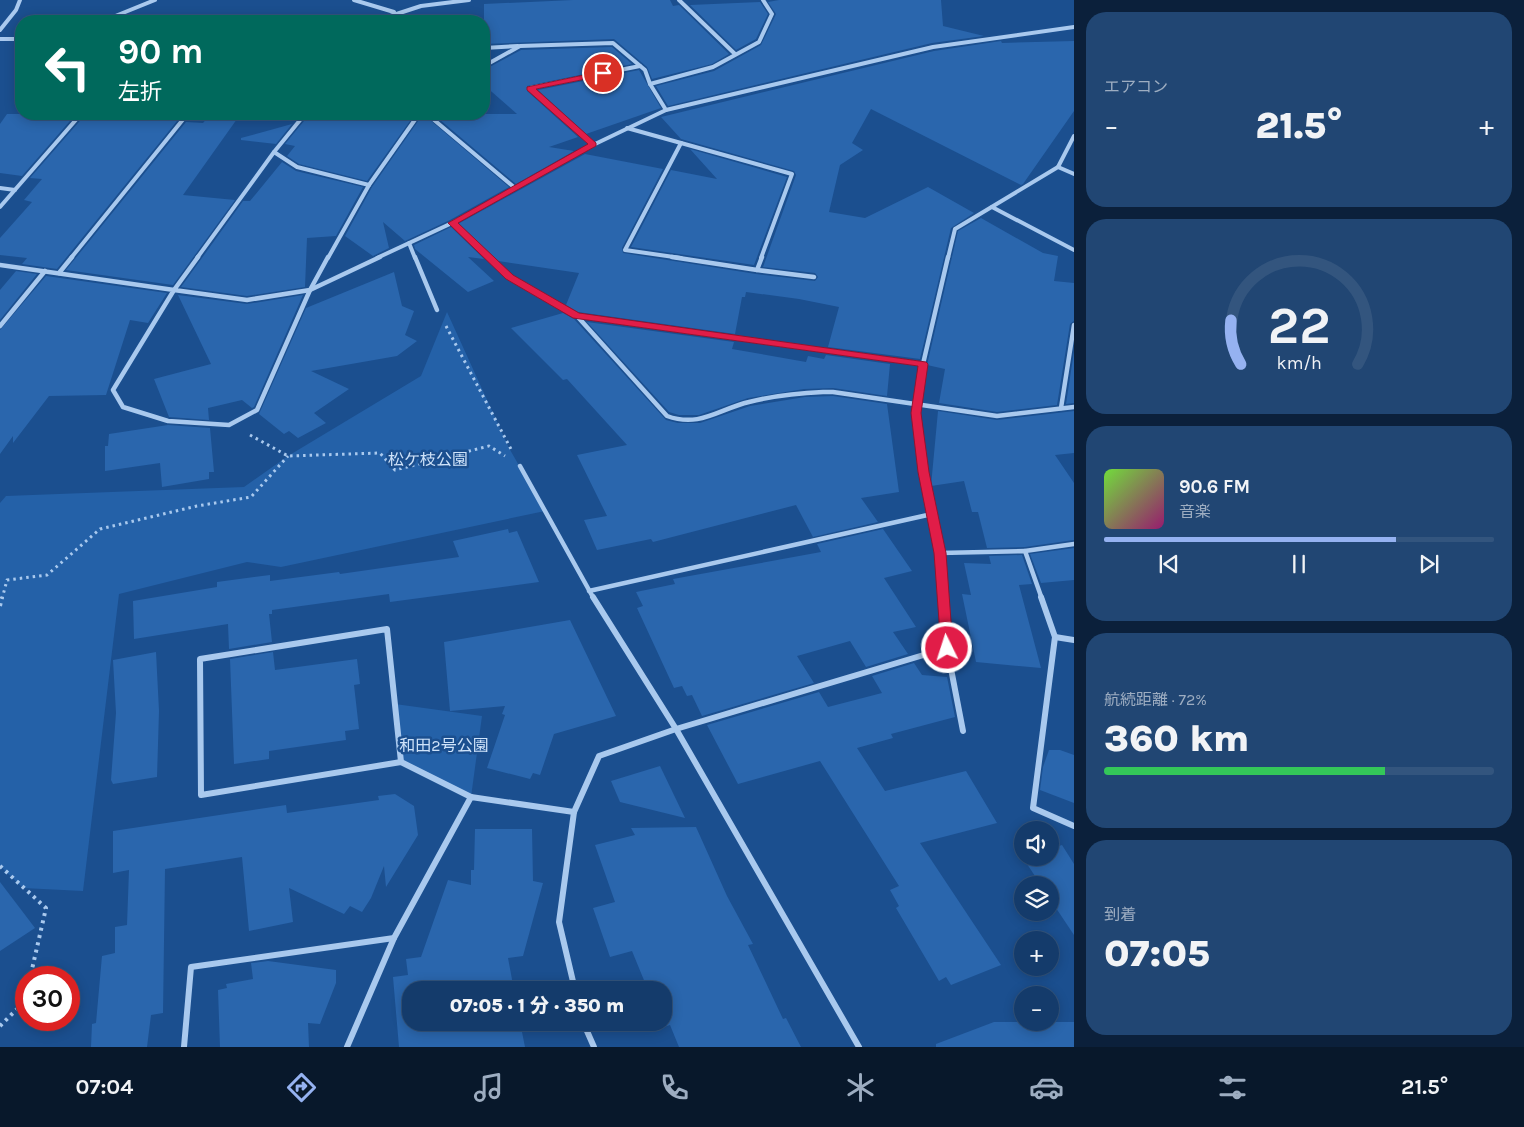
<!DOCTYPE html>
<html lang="ja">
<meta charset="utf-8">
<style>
:root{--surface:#143b6b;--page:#214673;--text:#f1f3f6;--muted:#9dadc1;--line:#33557e;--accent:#95b2f1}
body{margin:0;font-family:Karla,"Noto Sans JP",sans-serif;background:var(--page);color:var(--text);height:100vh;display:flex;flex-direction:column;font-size:19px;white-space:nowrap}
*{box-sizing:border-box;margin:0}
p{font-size:16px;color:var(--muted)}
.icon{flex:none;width:28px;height:28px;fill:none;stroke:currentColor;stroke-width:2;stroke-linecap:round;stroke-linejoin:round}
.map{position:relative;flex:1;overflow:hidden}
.panel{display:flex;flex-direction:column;gap:12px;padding:12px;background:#0b203b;width:450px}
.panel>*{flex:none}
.top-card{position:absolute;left:15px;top:15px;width:475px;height:105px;border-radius:20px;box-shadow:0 2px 12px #0003,0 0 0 1px var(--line);background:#00695c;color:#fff;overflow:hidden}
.controls{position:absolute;left:1014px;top:821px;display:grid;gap:10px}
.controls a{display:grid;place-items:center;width:45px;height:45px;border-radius:50%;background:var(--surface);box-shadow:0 2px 12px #0003,0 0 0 1px var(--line);font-size:25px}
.speed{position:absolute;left:15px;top:966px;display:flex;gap:10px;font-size:25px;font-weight:700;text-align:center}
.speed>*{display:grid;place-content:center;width:65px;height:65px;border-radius:50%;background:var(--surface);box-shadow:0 2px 12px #0003,0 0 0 1px var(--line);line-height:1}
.speed .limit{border:8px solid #d22;background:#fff;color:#111}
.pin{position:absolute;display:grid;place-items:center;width:42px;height:42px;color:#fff;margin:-21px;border:2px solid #fff;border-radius:50%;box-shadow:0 1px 5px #0007}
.me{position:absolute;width:55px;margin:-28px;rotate:356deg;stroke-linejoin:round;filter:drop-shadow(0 0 4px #0008)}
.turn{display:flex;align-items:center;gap:18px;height:105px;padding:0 20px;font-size:22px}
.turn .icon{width:65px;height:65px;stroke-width:2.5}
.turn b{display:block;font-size:35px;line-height:42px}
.big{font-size:38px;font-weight:800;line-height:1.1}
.panel .widget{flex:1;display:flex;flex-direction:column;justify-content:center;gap:8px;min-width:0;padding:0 18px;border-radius:20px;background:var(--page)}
.panel .dial{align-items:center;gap:0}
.dial svg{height:130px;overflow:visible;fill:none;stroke:var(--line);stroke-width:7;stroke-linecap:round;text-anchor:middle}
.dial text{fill:var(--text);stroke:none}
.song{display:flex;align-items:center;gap:15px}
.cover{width:60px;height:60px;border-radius:8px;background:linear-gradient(135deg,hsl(100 70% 55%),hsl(320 70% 35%))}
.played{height:5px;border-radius:2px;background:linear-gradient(90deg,var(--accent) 75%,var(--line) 75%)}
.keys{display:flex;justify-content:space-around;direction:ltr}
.heat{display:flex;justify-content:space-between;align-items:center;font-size:28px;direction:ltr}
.charge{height:8px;border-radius:4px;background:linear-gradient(90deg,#34c759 72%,var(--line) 0)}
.trip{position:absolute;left:402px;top:981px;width:270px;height:50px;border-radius:20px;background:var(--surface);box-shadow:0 2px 12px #0003,0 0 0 1px var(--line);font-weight:800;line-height:50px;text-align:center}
.menu{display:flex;height:80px;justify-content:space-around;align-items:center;background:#08182b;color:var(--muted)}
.menu .icon{width:35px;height:35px}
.menu .active{color:var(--accent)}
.menu b{font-size:22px;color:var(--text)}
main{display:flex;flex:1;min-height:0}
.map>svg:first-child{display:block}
</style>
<main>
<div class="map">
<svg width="1074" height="1047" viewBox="0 0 1074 1047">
<rect width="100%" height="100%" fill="#1b4f8f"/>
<g fill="#2461a8">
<path d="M447 312 509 448 545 511 281 567 247 562 119 594 83 891 23 888 0 866V503L6 496 244 487 288 456 421 376Z"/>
<path d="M395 704 482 716 471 797 401 762Z"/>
</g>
<g fill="#2a66ad">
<path d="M573 0H670L673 6 679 5 729 54 712 64 652 79 647 67 614 39 484 44V4Z"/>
<path d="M779 0H941L943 26 984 36 932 43 668 106 656 86 714 71 761 45 776 14 768 2Z"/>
<path d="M760 2 768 14 756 39 736 50 690 5Z"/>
<path d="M1001 41 1002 43 1074 41V111L1023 184 1021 185 871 109 852 143 863 150 840 165 829 212 865 218 928 187 974 213 951 228 920 359 828 347 839 307 799 299 746 292 745 297H742L735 334 578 312 566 305 579 273 498 261 458 224 585 154 663 169 622 248 623 253 756 274 815 281 818 277 815 273 763 267 796 175 794 171 681 139 661 117 934 51Z"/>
<path d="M612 47 632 64 527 86V91L578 137 549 147 574 151 516 184 433 114H517L484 85V70L521 50Z"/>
<path d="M639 70 661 108 586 134 538 90Z"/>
<path d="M7 114H76L22 176 0 173V124Z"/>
<path d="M330 114H348L353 119 371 114H415L367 181 299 164 287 156 295 146 285 144 304 121Z"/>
<path d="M423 114 509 187 450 220 405 241 383 222 389 248 373 256 345 236 372 187Z"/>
<path d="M85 115 177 121 57 269 22 264 27 258 0 255V238L32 202 24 200 42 179 30 178Z"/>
<path d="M209 116 237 119 183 195 235 200 173 285 66 270 186 122 203 123Z"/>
<path d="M292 124 276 144 241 140V138Z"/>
<path d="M690 149 787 177 754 265 631 247 671 170 717 179Z"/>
<path d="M282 162 296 171 363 187 336 236 307 238 305 287 247 296 181 287 243 201H250Z"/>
<path d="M981 218 1043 253 1058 256 1054 281 1074 283V321L1070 324 1057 405 997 412 939 403 945 369 927 365 958 231Z"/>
<path d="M451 227 484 259 468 257 494 281 468 292 415 249 414 245Z"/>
<path d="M16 271 37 274 0 320V290Z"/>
<path d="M394 272 402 306 414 311 405 335 417 341 397 356 311 371 349 389 314 413 326 423 298 438 289 431 284 434 259 414 306 308Z"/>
<path d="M46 276 167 293 148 323 130 320 106 395 49 396 13 443V436L0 454V330Z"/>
<path d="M178 295 247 304 303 295 254 407 252 408 242 400 208 408 209 420 169 417 154 379 211 364Z"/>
<path d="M563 313 574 319 666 420 678 423H700L750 406 805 397 833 396 887 404 899 492 861 498 878 522 813 537 796 505 653 542 651 539 597 550 584 520 607 516 577 455 627 445 567 379 563 380 511 328Z"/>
<path d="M587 322 734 342 732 349 806 362 808 356 824 359 826 355 890 364 887 396 833 388 804 389 748 398 699 415H679L669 412Z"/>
<path d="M1074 351V403L1066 404Z"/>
<path d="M938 411 997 420 1074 411V453L1055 455 1074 483V540L1025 547 987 548 978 512H972L964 481 931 486Z"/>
<path d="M168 425 210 428 214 472H209V479L162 487 160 463 105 471V446H108L109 434Z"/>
<path d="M508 529 509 533 517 531 539 582 390 602 389 594 272 610V614H269L272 642 229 649 228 624 134 639 133 601 217 587V582L270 575V581L339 572 340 574 459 557 453 541Z"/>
<path d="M883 529 912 571 884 578 916 627 893 632 908 654 866 667 850 641 797 656 814 683 702 716 692 695 687 696 682 686 674 688 637 608 643 606 636 592 675 584 673 579 821 552 817 544Z"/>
<path d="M1074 548V580L1041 583 1030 554Z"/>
<path d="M1022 555 1032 584 1019 585 1041 668 976 662 962 594 971 595 964 563 991 564 989 556Z"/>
<path d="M570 620 616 716 554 734 540 775 533 773 530 779 487 768 505 715 502 714 505 706 450 711 444 642Z"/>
<path d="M156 652 159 711 157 777 113 784 111 780 116 713 113 660Z"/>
<path d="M273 652 275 670 357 659 360 684 354 685 359 729 345 731 346 740 269 751V759L234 764 230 659Z"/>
<path d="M914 663 922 675 947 677 955 717 891 734 893 738 857 748 885 791 966 771 997 823 920 843 1001 965 951 985 946 977 939 981 896 908 899 906 890 890 899 886 820 761 738 784 707 725 819 692 828 707 882 693 872 676Z"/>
<path d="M1049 750H1060L1074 755V803L1040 790 1043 767Z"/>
<path d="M660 766 685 818 620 802 611 781Z"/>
<path d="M395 794 414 806 418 835 386 887 384 866 371 898 362 912 350 906 344 914 289 888 293 922 249 931 242 857 165 869 163 1013 151 1015 147 1047H91L92 1024 96 1023 102 956 115 953V927L127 925 129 870 113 873V831L286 805 287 813 379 800 378 796Z"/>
<path d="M696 827 727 896 753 944 748 945 783 1019 786 1018 801 1047H679L670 1025 664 1027V990H648L632 951 610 957 593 908 615 902 595 845 635 835 631 828Z"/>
<path d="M475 829H532L533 881 543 883 523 956 508 958 514 990H411V1022H520L525 1047H399L393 977 408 975 406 959 421 957 448 880 471 885V870H474Z"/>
<path d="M1062 845 1074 864V935L1050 899V885H1041L1023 858H1050V849Z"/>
<path d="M0 882 35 928 0 951Z"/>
<path d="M268 961 336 970V983L320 1024 308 1023 309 1047H220L218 990 227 988 226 984 253 979 251 963Z"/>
<path d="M994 1022H1074V1047H936V1044Z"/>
</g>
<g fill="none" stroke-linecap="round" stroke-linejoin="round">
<g stroke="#a9c9ee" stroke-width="3" stroke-dasharray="2.5 4" stroke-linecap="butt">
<path d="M446 326 512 451"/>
<path d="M250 435 288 456 380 453 395 470 489 446 505 456"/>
<path d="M2 599 7 580 47 575 100 529 197 506 251 497 288 456"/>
</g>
<g stroke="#a9c9ee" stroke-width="4" stroke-dasharray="3 4.5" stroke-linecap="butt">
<path d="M0 606 2 597"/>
<path d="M0 866 46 908 30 978"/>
<path d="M0 1026 24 1002 26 993"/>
</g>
<g stroke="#a9c9ee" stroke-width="4">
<path d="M354 0 394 12"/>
<path d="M679 0 735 54"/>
<path d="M103 21 155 0"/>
<path d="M375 21 421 6 469 0"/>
<path d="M0 30 16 10 20 0"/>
<path d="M0 39H21"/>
<path d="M484 48 518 46"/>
<path d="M484 66 520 46 613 43 645 70 650 84 666 110 933 47 1074 27"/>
<path d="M650 84 713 67 759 42 772 14 763 0"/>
<path d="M427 114 515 188"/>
<path d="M627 128 681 143"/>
<path d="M681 143 792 174 761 258"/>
<path d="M593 145 666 110"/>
<path d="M274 152 297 167 369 185"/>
<path d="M1058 167 1074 174"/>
<path d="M0 188 15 190"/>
<path d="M0 207 81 114"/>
<path d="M992 207 1074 250"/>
<path d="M452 223 593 145 530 88 640 66"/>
<path d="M409 243 415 258"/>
<path d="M71 258 185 117 120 114"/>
<path d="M197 258 274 152 305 114"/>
<path d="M328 258 369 185 419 114"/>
<path d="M377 258 452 223 489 258"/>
<path d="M681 258 625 250 681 143"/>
<path d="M948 258 955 229 1058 167 1074 136"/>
</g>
<g stroke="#a9c9ee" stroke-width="4.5">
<path d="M198 257 174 290 247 300 310 290 380 257"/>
<path d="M415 257 437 310"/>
<path d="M488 257 509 277 577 316 667 416C700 428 719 409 749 402 773 396 798 393 823 392H833L997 416 1074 407"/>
<path d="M672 257 757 270 762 257"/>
<path d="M948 257 923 364 916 413 923 472 940 553 1025 551 1042 599"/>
<path d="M0 265 174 290 113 390 123 407 168 421 229 425 257 410 310 290 328 257"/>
<path d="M757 270 814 277"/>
<path d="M59 273 72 257"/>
<path d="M577 316 923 364"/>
<path d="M0 326 45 271"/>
<path d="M1061 408 1074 325"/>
<path d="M520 466 594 599"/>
<path d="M1025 551 1074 544"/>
<path d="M940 553 943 599"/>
<path d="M589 591 932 514"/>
</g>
<g stroke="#a9c9ee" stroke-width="6">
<path d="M593 597 676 729 859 1047"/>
<path d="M943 597 947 648"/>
<path d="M1041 597 1055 637 1033 808 1074 826"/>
<path d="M387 629 401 762 201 795 200 659Z"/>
<path d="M1055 637 1074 640"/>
<path d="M401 762 471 797"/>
<path d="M574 812 559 922 575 990"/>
<path d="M583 1022 594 1047"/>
<path d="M184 1047 191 967 394 938"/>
<path d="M347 1047 394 938 471 797 574 812 599 756 676 729 947 648 963 731"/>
</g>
</g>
<path fill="#e11d48" stroke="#92132f" d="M603 71 606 72V75L536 89 596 143V146L458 223 513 275 579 313 926 362 928 364 921 413 929 472 946 553 953 648 951 651H943L941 648 934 553 918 472 911 413 918 366 573 318 506 279 448 223 588 144 527 90V87Z"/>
<g text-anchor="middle" stroke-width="5" stroke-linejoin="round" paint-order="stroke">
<g font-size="16" fill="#cfe3fa" stroke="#1b4f8f">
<text x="428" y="465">松ケ枝公園</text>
<text x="444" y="751">和田2号公園</text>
</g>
</g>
</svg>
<div class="controls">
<a><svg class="icon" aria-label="sound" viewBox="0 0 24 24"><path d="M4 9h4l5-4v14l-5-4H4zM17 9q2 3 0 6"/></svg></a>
<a><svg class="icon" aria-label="layers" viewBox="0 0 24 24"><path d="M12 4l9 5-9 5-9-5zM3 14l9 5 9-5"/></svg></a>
<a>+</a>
<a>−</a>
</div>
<div class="speed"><div class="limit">30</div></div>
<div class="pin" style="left:603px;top:73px;background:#d93025"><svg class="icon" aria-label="arrive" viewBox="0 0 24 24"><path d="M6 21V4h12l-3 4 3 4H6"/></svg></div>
<svg class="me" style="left:947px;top:648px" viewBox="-20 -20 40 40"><circle r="17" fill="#e11d48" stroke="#fff" stroke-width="3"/><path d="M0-11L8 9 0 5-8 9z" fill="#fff"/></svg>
<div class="trip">07:05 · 1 分 · 350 m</div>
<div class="top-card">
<div class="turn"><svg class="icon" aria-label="left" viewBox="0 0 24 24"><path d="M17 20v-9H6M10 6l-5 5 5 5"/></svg><div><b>90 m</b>左折</div></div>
</div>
</div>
<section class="panel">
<div class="widget"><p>エアコン</p>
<div class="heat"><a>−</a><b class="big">21.5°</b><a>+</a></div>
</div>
<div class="widget dial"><svg viewBox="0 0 100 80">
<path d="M14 69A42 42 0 1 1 86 69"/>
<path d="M14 69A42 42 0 0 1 8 42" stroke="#95b2f1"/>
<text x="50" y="56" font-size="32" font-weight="700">22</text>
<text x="50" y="72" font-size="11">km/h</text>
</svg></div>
<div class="widget">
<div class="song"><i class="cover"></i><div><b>90.6 FM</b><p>音楽</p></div></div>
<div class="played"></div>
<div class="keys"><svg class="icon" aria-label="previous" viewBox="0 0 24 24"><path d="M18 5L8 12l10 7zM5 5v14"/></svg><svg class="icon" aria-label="pause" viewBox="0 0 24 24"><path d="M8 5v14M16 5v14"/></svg><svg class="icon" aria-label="next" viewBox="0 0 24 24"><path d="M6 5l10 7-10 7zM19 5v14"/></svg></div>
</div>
<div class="widget"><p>航続距離 · 72%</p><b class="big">360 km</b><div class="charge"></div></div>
<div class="widget"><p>到着</p><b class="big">07:05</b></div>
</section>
</main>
<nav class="menu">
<b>07:04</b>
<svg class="icon active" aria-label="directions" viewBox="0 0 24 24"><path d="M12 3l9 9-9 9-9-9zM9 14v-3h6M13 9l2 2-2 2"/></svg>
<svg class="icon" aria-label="music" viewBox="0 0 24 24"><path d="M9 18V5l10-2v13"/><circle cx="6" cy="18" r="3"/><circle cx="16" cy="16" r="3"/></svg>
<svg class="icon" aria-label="phone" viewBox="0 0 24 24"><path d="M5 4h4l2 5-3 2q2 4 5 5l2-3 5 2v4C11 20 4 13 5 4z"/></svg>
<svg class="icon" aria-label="climate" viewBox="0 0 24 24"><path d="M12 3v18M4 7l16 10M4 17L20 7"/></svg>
<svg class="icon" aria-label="car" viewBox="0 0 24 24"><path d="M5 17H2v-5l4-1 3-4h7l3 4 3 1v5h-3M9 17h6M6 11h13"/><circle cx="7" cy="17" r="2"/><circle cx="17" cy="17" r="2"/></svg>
<svg class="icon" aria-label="filters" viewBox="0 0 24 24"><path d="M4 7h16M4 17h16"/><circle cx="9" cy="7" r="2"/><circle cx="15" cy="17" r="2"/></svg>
<b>21.5°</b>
</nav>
